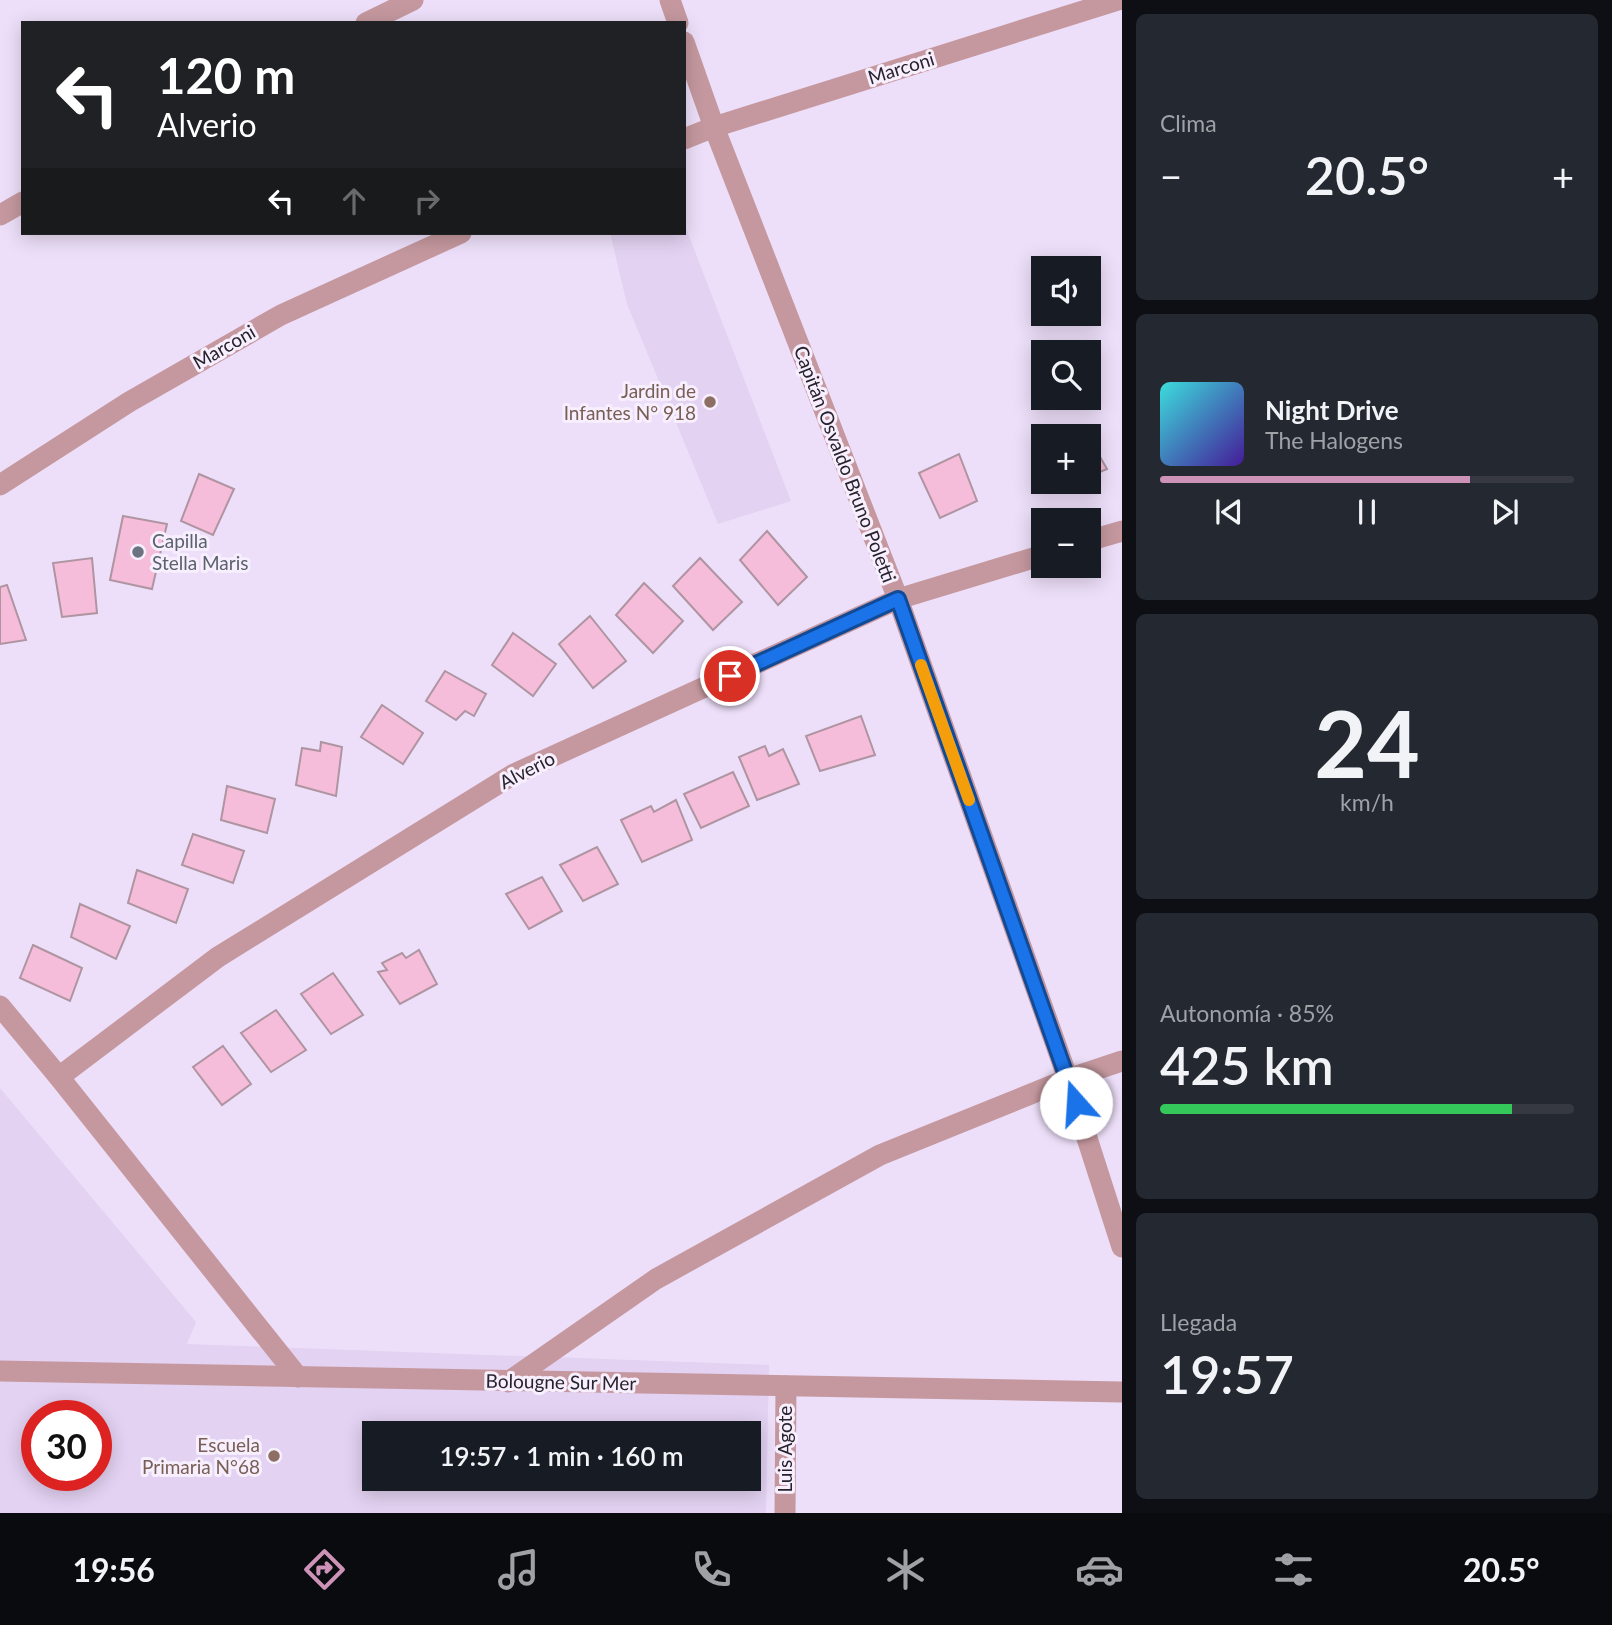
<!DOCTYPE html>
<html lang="es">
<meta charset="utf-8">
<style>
:root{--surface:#171b24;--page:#242831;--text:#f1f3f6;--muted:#9ea1a6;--line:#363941;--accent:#cd92b7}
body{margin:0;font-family:Lato,sans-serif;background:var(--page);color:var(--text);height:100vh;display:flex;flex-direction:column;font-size:26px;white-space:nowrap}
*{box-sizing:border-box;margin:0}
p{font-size:23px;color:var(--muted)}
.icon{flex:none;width:38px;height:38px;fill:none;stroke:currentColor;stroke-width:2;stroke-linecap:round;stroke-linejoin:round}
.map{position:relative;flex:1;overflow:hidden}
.drawer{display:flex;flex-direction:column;gap:14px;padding:14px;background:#0d0f14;width:490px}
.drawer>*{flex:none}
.banner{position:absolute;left:21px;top:21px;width:665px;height:214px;border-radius:0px;box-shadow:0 4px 18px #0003;background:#202124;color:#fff;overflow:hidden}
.fabs{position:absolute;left:1031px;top:256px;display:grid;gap:14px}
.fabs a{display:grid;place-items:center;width:70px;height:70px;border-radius:0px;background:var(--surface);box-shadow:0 4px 18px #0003;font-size:35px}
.speed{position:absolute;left:21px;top:1400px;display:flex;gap:14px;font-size:35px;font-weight:700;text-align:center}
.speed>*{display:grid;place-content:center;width:91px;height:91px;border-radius:50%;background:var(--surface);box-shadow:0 4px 18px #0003;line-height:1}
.speed .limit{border:10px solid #d22;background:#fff;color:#111}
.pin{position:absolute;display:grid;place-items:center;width:60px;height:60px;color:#fff;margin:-30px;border:4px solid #fff;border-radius:50%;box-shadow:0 2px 7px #0007}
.me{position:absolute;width:77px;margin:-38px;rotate:341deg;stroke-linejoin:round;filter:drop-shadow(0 0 5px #0008)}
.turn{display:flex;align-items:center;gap:24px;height:147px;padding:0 21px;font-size:32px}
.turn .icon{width:91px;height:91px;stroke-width:2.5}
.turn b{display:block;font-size:49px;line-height:60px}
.lanes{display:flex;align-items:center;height:66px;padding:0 21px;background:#0003;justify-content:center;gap:35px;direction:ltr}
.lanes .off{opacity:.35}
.big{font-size:52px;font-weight:600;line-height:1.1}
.drawer .tile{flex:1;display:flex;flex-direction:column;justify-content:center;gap:10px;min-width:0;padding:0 24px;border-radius:10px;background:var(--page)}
.drawer .dial{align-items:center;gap:0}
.dial b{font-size:91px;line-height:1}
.song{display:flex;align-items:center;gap:21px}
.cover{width:84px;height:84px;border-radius:10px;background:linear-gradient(135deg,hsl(180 70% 55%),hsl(260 70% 35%))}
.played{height:7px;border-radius:4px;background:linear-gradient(90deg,var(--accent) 75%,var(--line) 75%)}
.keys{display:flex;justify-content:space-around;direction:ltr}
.heat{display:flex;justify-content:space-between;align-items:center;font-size:38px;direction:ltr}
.charge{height:10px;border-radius:5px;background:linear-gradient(90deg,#34c759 85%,var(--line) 0)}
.trip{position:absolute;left:362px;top:1421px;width:399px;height:70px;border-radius:0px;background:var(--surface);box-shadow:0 4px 18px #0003;font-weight:600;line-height:70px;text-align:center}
.menu{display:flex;height:112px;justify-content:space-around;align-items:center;background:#090b0e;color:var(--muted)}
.menu .icon{width:49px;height:49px}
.menu .on{color:var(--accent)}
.menu b{font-size:32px;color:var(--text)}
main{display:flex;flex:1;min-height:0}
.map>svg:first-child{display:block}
</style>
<main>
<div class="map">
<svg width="1122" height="1513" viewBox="0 0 1122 1513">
<rect width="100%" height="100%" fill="#eddff9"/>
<g fill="#e3d2f2" fill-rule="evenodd">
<path d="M684 223 791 501 718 524 627 304 610 233H684Z"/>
<path d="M0 1088 196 1322 187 1344 769 1365 766 1513H0ZM37 1416H96V1475H37ZM374 1433H749V1479H374Z"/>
</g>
<g fill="#f5bdd9" stroke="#af94a1" stroke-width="2">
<path d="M1082 425 1088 436H1058Z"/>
<path d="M1088 436 1107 469 1088 477Z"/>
<path d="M959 454 977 501 940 518 919 473Z"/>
<path d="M199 474 234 489 213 535 181 521Z"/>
<path d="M123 516 167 524 152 589 110 580Z"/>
<path d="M767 531 807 577 778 605 740 560Z"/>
<path d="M92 558 97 613 62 617 53 563Z"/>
<path d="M700 558 742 602 713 630 673 586Z"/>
<path d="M644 583 683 621 653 653 616 615Z"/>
<path d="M7 585 26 640 0 644V587Z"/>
<path d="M590 616 626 661 593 688 559 644Z"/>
<path d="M513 633 556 664 533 696 492 665Z"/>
<path d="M445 671 486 694 474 716 465 711 456 720 426 701Z"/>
<path d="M382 705 423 733 403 764 361 737Z"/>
<path d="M861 716 875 755 820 771 806 736Z"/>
<path d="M321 742 342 747 336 796 296 785 302 748 320 751Z"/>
<path d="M765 746 769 756 783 749 799 784 757 800 739 757Z"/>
<path d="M733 772 749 806 701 828 684 794Z"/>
<path d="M227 786 275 799 267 833 221 820Z"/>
<path d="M676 800 692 840 642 862 621 820 651 806 654 812Z"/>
<path d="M193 834 244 851 233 883 182 865Z"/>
<path d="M597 847 618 884 583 901 560 865Z"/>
<path d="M137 870 188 889 176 923 128 903Z"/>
<path d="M542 877 562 911 529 929 506 894Z"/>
<path d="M80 904 130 926 116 959 71 937Z"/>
<path d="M33 945 82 968 70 1001 20 978Z"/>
<path d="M419 950 437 984 400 1004 378 972 387 970 382 963 402 953 406 958Z"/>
<path d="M333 973 363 1015 331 1034 301 994Z"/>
<path d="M276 1010 306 1050 271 1072 241 1033Z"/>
<path d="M223 1046 251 1084 222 1105 193 1067Z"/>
</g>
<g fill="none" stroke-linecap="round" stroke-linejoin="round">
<g stroke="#c5989f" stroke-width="21">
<path d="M670 0 678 23"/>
<path d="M366 23 413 0"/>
<path d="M684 42 714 127 898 599 1068 1079 1122 1247"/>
<path d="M684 139 714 127 1118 0"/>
<path d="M0 215 23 202"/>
<path d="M0 485 129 402 281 315 461 233"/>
<path d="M1088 541 1122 531"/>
<path d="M0 1006 59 1077 298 1377"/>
<path d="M59 1077 218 957 514 774 898 599 1043 555"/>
<path d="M0 1371 1122 1392"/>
<path d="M508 1382 656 1279 880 1155 1068 1079 1122 1061"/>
<path d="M785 1513 786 1386"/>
</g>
</g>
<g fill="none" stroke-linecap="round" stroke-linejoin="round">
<g stroke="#114b97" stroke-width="18">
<path id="route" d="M730 676 898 599 1076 1103"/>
</g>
<use href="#route" stroke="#1a73e8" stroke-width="12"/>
<path stroke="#f59e0b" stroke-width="12" d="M921 665 969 800"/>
</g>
<g fill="#8d6e63" stroke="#f7effe" stroke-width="2.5">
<circle cx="710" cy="402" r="7"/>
<circle cx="274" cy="1456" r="7"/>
</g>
<circle fill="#6b7280" stroke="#f7effe" stroke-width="2.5" cx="138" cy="552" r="7"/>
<g text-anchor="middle" stroke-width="6" stroke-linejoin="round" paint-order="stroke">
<g font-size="19" fill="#27222b" stroke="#f7effe">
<text transform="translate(901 68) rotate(-17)" y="7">Marconi</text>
<text transform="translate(224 347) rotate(-30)" y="7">Marconi</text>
<text transform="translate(845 464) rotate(69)" y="7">Capitán Osvaldo Bruno Poletti</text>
<text transform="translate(527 770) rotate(-27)" y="7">Alverio</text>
<text transform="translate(561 1382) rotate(1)" y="7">Bolougne Sur Mer</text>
<text transform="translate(785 1449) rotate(-90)" y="7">Luis Agote</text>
</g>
<g font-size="19" fill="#785e54" stroke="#f7effe" text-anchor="end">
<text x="696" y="398">Jardin de<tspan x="696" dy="22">Infantes N° 918</tspan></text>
<text x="260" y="1452">Escuela<tspan x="260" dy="22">Primaria N°68</tspan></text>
</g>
<g font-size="19" fill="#5b616d" stroke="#f7effe" text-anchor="start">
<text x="152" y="548">Capilla<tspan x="152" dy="22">Stella Maris</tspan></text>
</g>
</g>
</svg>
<div class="fabs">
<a><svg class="icon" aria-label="sound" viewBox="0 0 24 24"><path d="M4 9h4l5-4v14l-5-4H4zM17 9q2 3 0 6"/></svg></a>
<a><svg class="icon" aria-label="search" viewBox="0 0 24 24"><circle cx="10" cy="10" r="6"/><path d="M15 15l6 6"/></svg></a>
<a>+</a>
<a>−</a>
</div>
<div class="speed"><div class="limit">30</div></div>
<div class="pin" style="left:730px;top:676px;background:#d93025"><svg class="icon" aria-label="arrive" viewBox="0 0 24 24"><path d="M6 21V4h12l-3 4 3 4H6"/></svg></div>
<svg class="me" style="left:1076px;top:1103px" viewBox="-20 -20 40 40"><circle r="19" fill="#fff"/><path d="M0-13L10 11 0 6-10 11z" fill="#1a73e8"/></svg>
<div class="trip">19:57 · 1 min · 160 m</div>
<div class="banner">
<div class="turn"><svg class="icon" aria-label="left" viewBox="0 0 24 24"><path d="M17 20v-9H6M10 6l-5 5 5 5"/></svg><div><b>120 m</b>Alverio</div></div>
<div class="lanes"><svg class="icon" aria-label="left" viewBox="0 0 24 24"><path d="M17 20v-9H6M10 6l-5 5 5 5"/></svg><svg class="icon off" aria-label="ahead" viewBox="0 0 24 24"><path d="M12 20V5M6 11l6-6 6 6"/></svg><svg class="icon off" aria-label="right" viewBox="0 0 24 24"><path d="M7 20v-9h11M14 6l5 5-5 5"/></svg></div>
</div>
</div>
<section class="drawer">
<div class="tile"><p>Clima</p>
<div class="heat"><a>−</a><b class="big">20.5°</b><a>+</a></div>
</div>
<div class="tile">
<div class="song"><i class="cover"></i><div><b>Night Drive</b><p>The Halogens</p></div></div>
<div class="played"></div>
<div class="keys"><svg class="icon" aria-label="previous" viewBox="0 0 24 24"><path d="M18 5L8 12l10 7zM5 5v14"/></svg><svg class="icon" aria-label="pause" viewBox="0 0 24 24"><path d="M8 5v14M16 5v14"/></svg><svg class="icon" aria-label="next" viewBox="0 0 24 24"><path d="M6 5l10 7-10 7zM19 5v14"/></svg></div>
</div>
<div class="tile dial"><b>24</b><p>km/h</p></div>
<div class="tile"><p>Autonomía · 85%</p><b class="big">425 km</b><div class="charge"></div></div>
<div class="tile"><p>Llegada</p><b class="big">19:57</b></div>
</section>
</main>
<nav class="menu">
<b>19:56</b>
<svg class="icon on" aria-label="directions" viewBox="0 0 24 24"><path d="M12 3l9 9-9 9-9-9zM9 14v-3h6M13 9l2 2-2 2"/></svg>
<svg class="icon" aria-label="music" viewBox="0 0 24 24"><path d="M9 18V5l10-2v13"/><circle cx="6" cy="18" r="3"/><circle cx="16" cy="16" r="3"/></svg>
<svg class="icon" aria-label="phone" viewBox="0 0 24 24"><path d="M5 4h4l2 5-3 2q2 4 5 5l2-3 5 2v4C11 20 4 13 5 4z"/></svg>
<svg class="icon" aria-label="climate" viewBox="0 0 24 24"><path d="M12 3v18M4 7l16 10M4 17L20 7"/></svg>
<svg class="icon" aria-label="car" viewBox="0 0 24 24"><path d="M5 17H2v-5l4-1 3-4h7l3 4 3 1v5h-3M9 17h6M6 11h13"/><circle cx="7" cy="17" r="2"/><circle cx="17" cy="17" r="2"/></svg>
<svg class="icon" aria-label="filters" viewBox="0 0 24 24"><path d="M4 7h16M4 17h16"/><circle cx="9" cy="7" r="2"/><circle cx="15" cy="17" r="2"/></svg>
<b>20.5°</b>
</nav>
